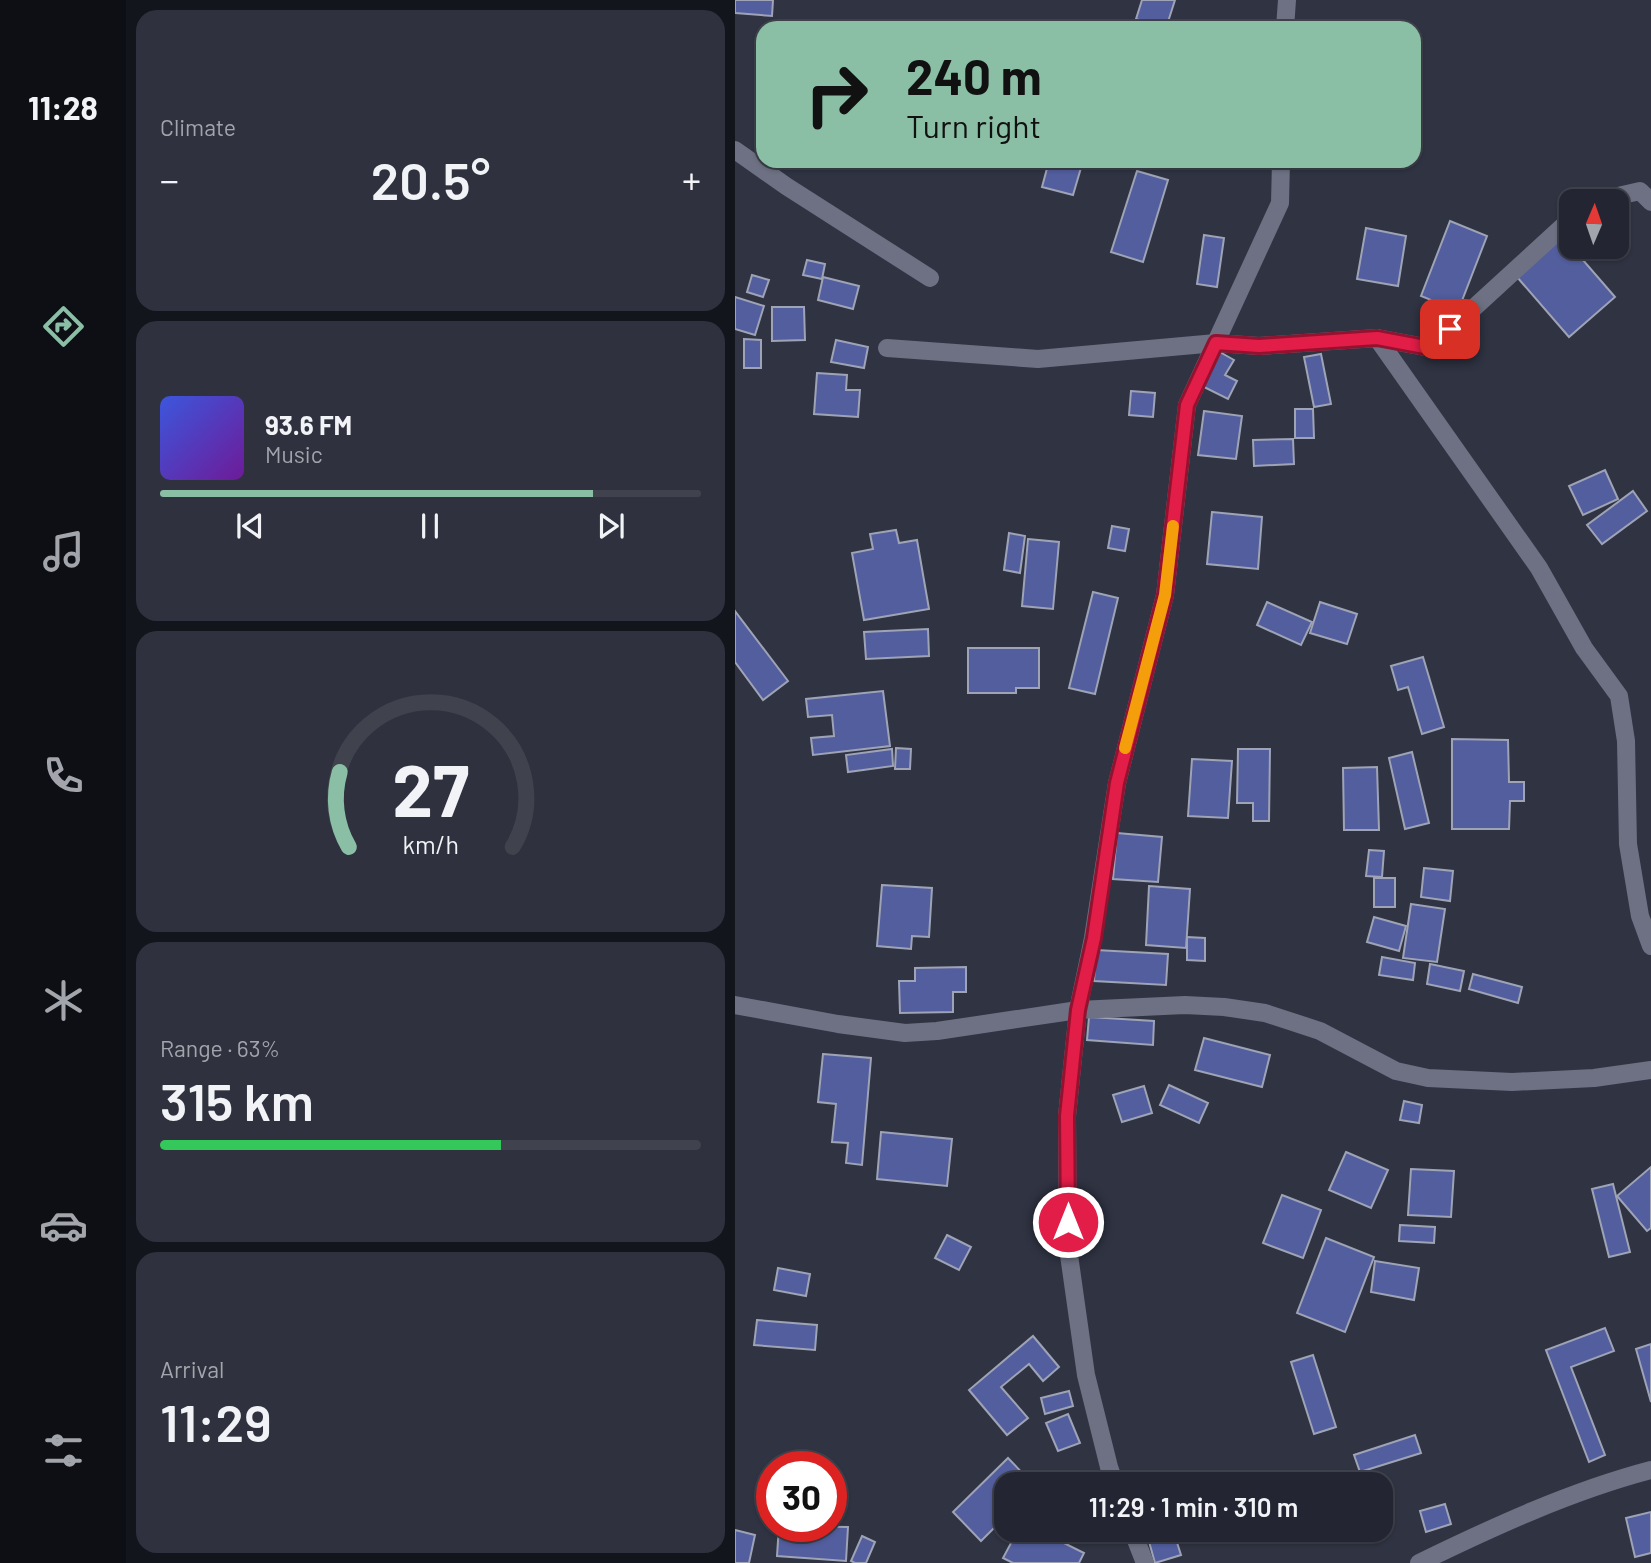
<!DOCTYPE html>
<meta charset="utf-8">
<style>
:root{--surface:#232632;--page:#2f323e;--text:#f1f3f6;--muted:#a3a5ac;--line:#40434d;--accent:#8abfa5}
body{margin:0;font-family:Barlow,sans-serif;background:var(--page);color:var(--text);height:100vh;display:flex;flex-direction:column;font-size:26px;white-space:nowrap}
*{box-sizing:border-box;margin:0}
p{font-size:23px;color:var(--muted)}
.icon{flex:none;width:38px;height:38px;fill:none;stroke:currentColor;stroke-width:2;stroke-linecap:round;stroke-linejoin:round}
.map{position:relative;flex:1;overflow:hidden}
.sheet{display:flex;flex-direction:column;gap:10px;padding:10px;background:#13151c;width:609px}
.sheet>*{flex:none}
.banner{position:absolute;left:21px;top:21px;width:665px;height:147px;border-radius:21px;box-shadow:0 2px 5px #0004,0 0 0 2px var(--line);background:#8abfa5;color:#111;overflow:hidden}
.needle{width:46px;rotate:2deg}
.tools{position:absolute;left:824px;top:189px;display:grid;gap:14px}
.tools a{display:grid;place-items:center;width:70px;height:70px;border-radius:14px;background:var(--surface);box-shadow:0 2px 5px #0004,0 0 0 2px var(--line);font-size:35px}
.speed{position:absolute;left:21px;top:1451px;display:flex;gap:14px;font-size:35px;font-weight:700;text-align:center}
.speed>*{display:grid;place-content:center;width:91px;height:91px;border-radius:50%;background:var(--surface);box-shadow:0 2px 5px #0004,0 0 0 2px var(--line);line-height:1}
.speed .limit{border:10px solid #d22;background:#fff;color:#111}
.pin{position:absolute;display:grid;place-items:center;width:60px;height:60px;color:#fff;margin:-30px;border-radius:14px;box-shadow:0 4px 10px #0006}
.me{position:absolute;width:77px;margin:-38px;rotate:0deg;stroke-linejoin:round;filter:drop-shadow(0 0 5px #0008)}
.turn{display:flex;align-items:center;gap:24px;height:147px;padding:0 35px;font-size:32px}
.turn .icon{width:91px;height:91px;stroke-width:2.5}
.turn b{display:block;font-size:49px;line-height:60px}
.big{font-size:52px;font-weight:600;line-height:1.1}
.sheet .card{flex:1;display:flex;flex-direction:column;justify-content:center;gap:10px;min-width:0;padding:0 24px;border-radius:21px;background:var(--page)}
.sheet .dial{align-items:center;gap:0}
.dial svg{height:182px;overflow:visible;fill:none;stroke:var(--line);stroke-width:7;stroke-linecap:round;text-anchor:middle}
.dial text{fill:var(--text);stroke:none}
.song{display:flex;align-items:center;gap:21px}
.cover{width:84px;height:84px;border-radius:10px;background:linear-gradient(135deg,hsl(230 70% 55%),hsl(280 70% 35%))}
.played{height:7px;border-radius:4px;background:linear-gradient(90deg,var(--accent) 80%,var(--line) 80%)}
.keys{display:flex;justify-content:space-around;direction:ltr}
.heat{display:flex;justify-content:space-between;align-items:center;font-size:38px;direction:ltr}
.charge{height:10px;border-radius:5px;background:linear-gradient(90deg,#34c759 63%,var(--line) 0)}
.trip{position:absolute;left:259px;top:1472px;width:399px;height:70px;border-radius:21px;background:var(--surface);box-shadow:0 2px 5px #0004,0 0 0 2px var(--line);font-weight:600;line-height:70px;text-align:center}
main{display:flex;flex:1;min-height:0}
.dock{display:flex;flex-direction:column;width:126px;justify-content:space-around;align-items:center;background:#0e0f14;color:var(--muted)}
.dock .icon{width:49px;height:49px}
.dock .current{color:var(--accent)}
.dock b{font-size:32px;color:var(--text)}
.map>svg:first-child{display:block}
</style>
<main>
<nav class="dock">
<b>11:28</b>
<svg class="icon current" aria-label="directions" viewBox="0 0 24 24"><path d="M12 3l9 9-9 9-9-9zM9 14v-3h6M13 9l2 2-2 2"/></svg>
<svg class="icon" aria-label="music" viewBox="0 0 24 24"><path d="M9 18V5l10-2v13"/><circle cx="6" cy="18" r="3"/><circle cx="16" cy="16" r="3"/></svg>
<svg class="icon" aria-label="phone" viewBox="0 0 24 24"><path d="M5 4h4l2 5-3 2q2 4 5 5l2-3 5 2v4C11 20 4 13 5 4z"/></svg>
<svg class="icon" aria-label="climate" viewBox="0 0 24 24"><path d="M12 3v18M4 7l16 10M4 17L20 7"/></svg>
<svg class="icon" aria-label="car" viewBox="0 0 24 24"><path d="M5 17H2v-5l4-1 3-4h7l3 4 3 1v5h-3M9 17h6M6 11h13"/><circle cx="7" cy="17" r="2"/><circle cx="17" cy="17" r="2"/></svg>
<svg class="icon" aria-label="filters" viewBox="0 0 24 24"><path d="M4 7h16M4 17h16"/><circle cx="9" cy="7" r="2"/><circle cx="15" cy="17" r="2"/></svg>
</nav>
<section class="sheet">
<div class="card"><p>Climate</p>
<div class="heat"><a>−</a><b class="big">20.5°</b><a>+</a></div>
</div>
<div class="card">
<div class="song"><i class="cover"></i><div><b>93.6 FM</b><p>Music</p></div></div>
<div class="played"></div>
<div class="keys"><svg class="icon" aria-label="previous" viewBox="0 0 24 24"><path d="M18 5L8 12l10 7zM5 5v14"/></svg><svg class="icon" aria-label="pause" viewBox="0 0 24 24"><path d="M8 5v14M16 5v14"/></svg><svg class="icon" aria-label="next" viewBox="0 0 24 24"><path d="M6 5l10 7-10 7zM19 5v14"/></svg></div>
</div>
<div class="card dial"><svg viewBox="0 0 100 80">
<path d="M14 69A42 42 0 1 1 86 69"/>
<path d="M14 69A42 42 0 0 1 10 36" stroke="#8abfa5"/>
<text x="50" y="56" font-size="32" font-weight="700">27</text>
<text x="50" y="72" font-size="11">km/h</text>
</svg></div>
<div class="card"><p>Range · 63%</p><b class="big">315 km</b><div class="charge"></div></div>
<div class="card"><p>Arrival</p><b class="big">11:29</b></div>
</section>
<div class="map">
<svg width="916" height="1563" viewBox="0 0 916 1563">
<rect width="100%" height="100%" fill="#2f3342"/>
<g fill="#525e9e" stroke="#9ea3b5" stroke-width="2">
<path d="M0 0H38L37 16 0 13Z"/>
<path d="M407 0H440L431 28 401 19Z"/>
<path d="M314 161H348L338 195 307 187Z"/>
<path d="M402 171 433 180 408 262 376 252Z"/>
<path d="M715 221 752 236 723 311 686 296Z"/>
<path d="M631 228 671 236 663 286 622 279Z"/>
<path d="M469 235 489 238 482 287 462 284Z"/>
<path d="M828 237 880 297 834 337 782 277Z"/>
<path d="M72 260 90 264 87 279 68 275Z"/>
<path d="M17 275 34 280 28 297 12 292Z"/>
<path d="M88 277 124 286 118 309 83 300Z"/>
<path d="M0 297 29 306 20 335 0 329Z"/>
<path d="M37 307H69L70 340 37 341Z"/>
<path d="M9 339 26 340V368H9Z"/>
<path d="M101 340 133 347 129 368 96 362Z"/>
<path d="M483 351 499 360 490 375 502 381 493 399 465 385Z"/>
<path d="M586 354 596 404 579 407 569 357Z"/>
<path d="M82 373 112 375 111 390H125L123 417 79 414Z"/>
<path d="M396 391 420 393 418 417 394 415Z"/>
<path d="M560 409H578L579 438H560Z"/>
<path d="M469 411 507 416 501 459 463 455Z"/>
<path d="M558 439 559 464 519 466 518 440Z"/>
<path d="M870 470 883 499 848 515 834 486Z"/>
<path d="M898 491 912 511 867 544 852 525Z"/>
<path d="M477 512 527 517 523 569 472 564Z"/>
<path d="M377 526 394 529 390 551 373 548Z"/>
<path d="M161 530 164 543 182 540 194 609 129 620 117 553 138 549 135 534Z"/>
<path d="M274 533 290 536 285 573 269 570Z"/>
<path d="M293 539 324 542 318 609 287 606Z"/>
<path d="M358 592 383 598 360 694 334 688Z"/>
<path d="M532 602 577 622 566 645 522 625Z"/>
<path d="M585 602 622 614 612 644 575 633Z"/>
<path d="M0 611 53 681 28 700 0 662Z"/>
<path d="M193 629 194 656 131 659 129 632Z"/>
<path d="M233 648H304V688H281V693H233Z"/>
<path d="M688 657 709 727 687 734 673 687 663 690 656 666Z"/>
<path d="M148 691 155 746 78 755 76 738 99 736 97 715 73 717 71 699Z"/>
<path d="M717 739 773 740 774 782H789V801H775L774 829H717Z"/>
<path d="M161 748 176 749 175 769H160Z"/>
<path d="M157 749 158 766 113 772 111 755Z"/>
<path d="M503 749H535L534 821H518V803H502Z"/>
<path d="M677 752 694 823 670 829 654 758Z"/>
<path d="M457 759 497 761 493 818 453 816Z"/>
<path d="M642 767 644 830H609L608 768Z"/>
<path d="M382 833 427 837 423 882 378 879Z"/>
<path d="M634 850 649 851 647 877 631 876Z"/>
<path d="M689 868 718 871 715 901 686 897Z"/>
<rect x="639" y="878" width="21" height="29"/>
<path d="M147 885 197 888 194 937 177 936 176 949 142 946Z"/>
<path d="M414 886 455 889 451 948 411 945Z"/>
<path d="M676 904 710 909 702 962 668 958Z"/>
<path d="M639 917 671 926 664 951 632 942Z"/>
<path d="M452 937 470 938V961L452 960Z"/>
<path d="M361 950 433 954 431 985 359 981Z"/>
<path d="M647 957 680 963 678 980 644 975Z"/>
<path d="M695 964 729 971 725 991 692 984Z"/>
<path d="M231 967V992H218V1012L165 1013 164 981H180V968Z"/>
<path d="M738 974 787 987 783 1003 734 989Z"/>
<path d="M354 1017 419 1021 418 1045 352 1040Z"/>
<path d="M469 1038 535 1055 527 1087 460 1070Z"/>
<path d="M88 1054 136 1058 127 1165 111 1163 113 1143 97 1142 101 1104 83 1102Z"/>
<path d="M434 1085 473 1103 464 1123 425 1105Z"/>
<path d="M409 1086 417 1113 387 1122 378 1095Z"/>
<path d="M669 1101 687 1105 684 1123 665 1120Z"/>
<path d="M146 1132 217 1139 212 1186 142 1179Z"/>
<path d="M611 1152 653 1170 636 1208 594 1190Z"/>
<path d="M916 1167V1228L912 1231 882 1196Z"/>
<path d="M676 1169 719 1171 716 1217 673 1215Z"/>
<path d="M878 1184 895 1252 874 1257 857 1189Z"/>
<path d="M547 1195 586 1210 568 1258 528 1243Z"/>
<path d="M665 1225 700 1227 699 1243 664 1241Z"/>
<path d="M212 1235 236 1247 224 1270 200 1258Z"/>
<path d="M591 1238 639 1257 610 1332 562 1313Z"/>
<path d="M640 1261 684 1268 679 1300 636 1292Z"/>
<path d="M43 1268 75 1274 71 1296 39 1290Z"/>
<path d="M22 1320 82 1325 80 1350 19 1345Z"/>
<path d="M870 1328 879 1351 836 1367 870 1455 854 1462 811 1350Z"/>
<path d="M298 1336 324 1367 308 1381 294 1364 266 1387 293 1418 272 1435 234 1390Z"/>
<path d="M916 1344V1402L901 1349Z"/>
<path d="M578 1355 601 1427 579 1434 556 1362Z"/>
<path d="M334 1391 338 1406 310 1414 306 1398Z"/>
<path d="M333 1414 345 1443 323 1451 311 1423Z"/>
<path d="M680 1435 686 1453 625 1472 619 1455Z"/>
<path d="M273 1458 298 1484H271V1516L246 1541 218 1512Z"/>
<path d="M646 1478 654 1519 646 1520V1484H618Z"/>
<path d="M710 1504 716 1524 691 1532 685 1511Z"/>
<path d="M916 1512V1553L900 1557 891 1518Z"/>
<path d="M44 1526 113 1527 111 1561 42 1556Z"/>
<path d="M0 1530 20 1535 14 1563H0Z"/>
<path d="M283 1530H303L349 1553 344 1563H278L268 1558Z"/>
<path d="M415 1530H438L446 1555 420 1563 411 1531Z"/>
<path d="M127 1536 140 1542 131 1563H120L116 1561Z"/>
</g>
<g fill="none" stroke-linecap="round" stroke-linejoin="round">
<g stroke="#6d7183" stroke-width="18">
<path d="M550 28 552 0"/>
<path d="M0 150 51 186 195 278"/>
<path d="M861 201 905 191 916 202"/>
<path d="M642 338 695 348 836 219"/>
<path d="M152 348 303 359 481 343 524 346 642 338 804 568 849 648 884 696 891 741 893 844 905 916 916 946"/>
<path d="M0 1005 103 1024 170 1033 202 1031 343 1010 450 1005 489 1007 530 1013 585 1031 661 1071 693 1078 777 1082 859 1078 916 1070"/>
<path d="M380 1484 374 1467 351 1375 333 1248 332 1116 343 1010 358 938 382 783 430 595 452 405 545 203 546 161"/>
<path d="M397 1530 410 1563"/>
<path d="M684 1563C758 1527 836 1491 916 1470"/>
</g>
</g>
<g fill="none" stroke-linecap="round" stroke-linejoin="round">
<g stroke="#92132f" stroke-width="18">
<path id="route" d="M333 1222 332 1116 343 1010 359 938 382 783 430 595 452 405 481 343 524 346 642 338 695 348 715 329"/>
</g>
<use href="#route" stroke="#e11d48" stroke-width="12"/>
<path stroke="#f59e0b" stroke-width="12" d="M390 748 430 595 438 526"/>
</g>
</svg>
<div class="tools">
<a><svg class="needle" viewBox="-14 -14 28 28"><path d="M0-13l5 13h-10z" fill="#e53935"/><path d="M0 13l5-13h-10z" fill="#a3a5ac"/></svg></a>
</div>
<div class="speed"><div class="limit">30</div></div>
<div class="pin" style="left:715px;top:329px;background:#d93025"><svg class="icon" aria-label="arrive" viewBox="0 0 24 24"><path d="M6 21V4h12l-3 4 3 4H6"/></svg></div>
<svg class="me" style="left:333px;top:1222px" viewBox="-20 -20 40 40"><circle r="17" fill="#e11d48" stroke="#fff" stroke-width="3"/><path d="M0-11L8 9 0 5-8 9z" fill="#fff"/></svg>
<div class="trip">11:29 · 1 min · 310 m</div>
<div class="banner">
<div class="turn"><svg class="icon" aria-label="right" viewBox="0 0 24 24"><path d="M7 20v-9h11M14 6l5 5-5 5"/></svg><div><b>240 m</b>Turn right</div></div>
</div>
</div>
</main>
